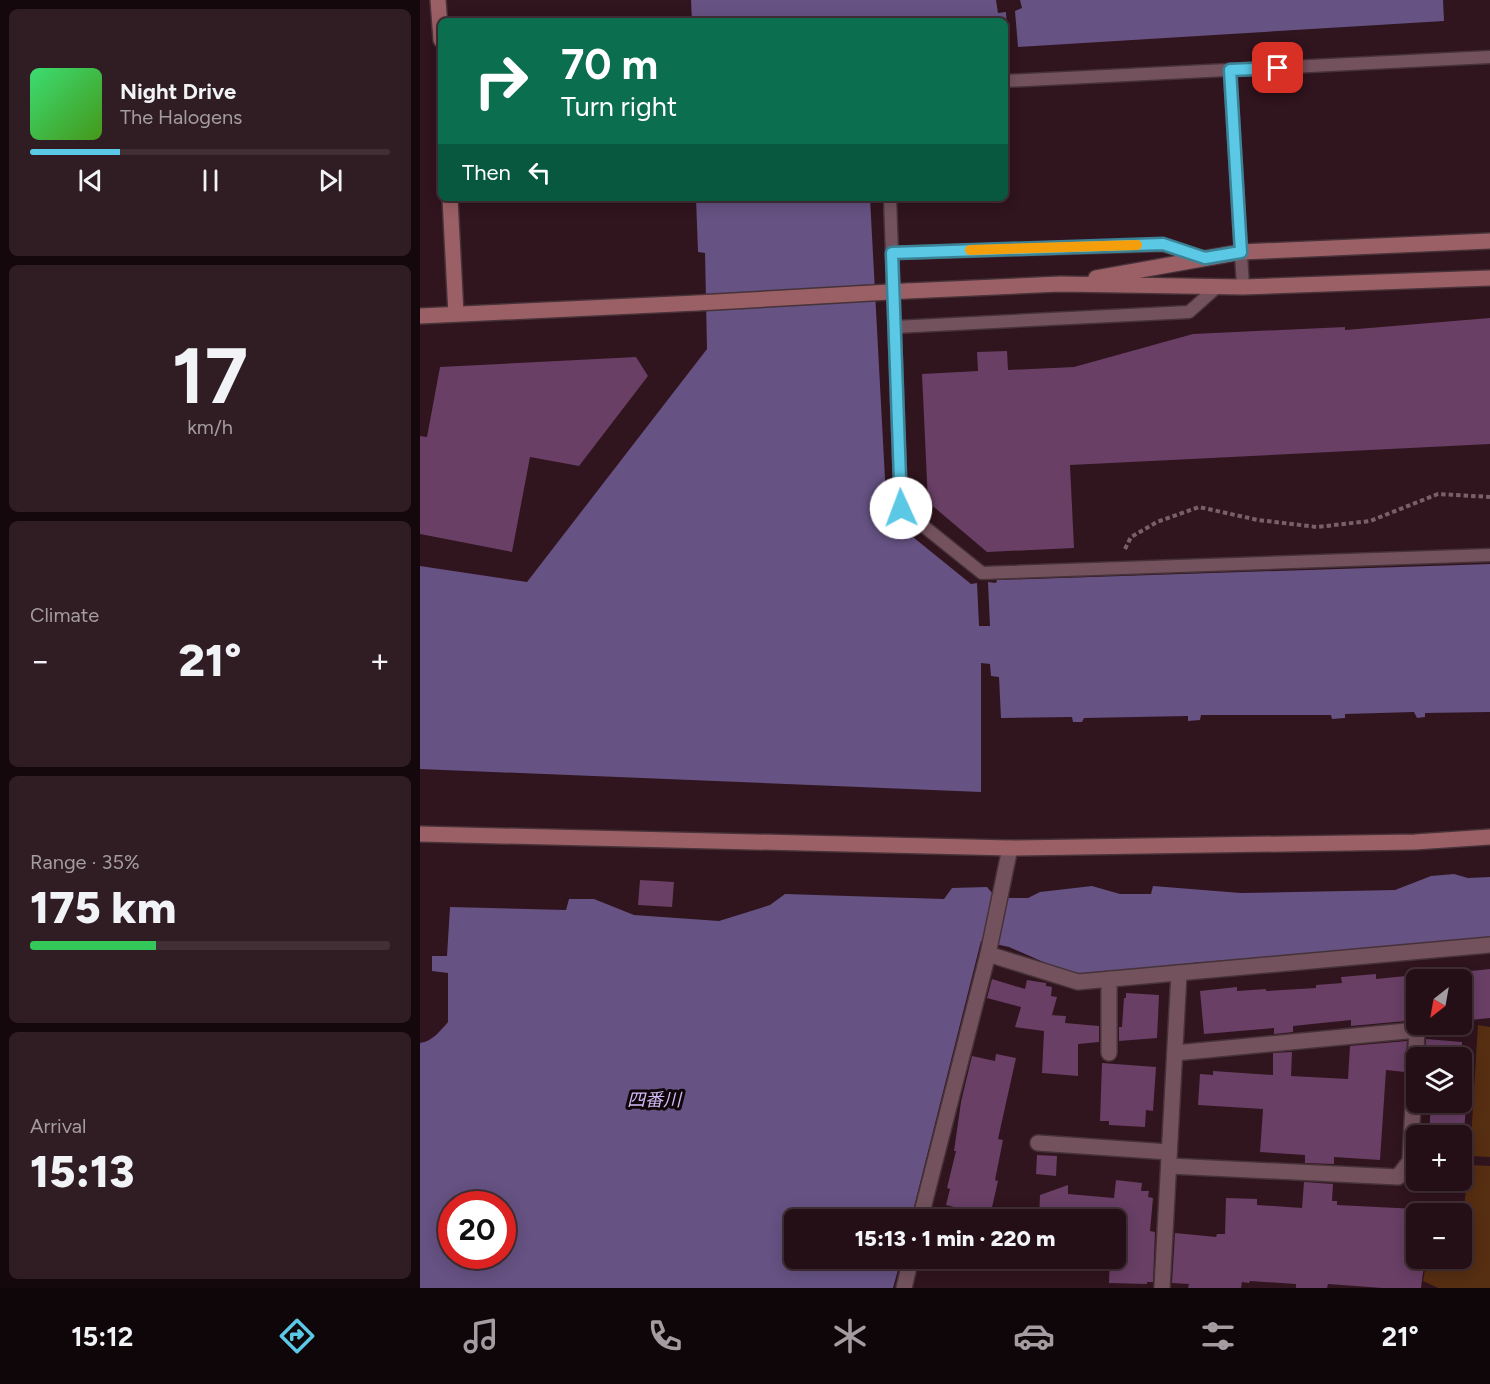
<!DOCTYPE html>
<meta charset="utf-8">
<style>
:root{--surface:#240f16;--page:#301d23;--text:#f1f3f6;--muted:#a39ca1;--line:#412f35;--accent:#5bc8e6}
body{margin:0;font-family:Figtree,"Noto Sans JP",sans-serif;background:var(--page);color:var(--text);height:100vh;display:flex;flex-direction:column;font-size:22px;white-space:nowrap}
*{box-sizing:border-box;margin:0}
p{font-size:20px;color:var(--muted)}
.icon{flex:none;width:33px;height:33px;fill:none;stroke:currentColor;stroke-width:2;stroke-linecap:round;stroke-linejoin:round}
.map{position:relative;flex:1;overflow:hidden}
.sheet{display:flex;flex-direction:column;gap:9px;padding:9px;background:#14080c;width:420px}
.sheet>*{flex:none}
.banner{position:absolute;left:18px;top:18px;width:570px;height:183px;border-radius:9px;box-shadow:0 3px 15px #0003,0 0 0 2px var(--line);background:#0b6e4f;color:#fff;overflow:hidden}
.needle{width:39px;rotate:211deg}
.tools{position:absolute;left:986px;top:969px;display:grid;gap:12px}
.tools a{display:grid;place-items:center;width:66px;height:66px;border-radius:9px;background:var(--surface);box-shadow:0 3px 15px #0003,0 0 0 2px var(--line);font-size:30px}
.speed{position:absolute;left:18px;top:1191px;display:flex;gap:12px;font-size:30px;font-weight:700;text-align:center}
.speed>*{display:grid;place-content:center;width:78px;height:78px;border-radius:50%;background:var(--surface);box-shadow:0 3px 15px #0003,0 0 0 2px var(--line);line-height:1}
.speed .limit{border:9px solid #d22;background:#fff;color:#111}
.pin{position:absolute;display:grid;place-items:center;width:51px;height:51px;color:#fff;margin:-26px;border-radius:12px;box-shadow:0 3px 9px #0006}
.me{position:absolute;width:66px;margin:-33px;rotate:358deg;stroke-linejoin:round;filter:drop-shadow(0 0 4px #0008)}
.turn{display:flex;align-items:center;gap:21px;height:126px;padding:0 24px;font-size:27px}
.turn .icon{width:78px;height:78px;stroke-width:2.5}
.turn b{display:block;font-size:42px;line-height:51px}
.then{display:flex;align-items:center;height:57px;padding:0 24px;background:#0003;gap:12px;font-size:22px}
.big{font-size:45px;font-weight:800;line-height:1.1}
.sheet .card{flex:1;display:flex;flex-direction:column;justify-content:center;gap:9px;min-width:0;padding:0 21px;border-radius:9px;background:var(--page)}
.sheet .dial{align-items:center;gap:0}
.dial b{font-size:78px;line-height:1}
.song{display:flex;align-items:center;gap:18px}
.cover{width:72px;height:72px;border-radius:9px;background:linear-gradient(135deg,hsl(140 70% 55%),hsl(100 70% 35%))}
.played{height:6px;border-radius:3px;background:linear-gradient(90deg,var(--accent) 25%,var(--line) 25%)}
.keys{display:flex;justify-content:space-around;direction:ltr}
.heat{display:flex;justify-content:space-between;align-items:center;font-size:33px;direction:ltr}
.charge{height:9px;border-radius:4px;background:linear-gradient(90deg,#34c759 35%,var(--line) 0)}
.trip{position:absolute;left:364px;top:1209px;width:342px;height:60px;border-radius:9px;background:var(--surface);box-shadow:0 3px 15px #0003,0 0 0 2px var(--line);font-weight:800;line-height:60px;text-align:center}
.menu{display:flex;height:96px;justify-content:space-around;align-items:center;background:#0e0609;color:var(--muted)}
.menu .icon{width:42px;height:42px}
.menu .active{color:var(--accent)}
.menu b{font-size:27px;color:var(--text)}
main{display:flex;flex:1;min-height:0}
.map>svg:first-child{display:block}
</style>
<main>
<section class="sheet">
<div class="card">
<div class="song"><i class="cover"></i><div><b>Night Drive</b><p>The Halogens</p></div></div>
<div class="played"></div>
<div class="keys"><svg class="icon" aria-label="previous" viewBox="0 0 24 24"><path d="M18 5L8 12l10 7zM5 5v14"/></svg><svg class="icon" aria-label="pause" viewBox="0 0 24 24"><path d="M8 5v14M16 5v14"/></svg><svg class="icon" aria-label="next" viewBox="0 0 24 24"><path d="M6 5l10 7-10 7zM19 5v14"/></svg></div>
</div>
<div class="card dial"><b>17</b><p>km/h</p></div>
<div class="card"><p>Climate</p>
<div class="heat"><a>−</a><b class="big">21°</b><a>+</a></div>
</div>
<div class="card"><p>Range · 35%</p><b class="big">175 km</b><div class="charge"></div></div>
<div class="card"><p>Arrival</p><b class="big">15:13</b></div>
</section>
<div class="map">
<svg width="1070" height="1288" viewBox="0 0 1070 1288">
<rect width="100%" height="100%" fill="#30141e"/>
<g fill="#562e12">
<path d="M1058 1025 1070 1027V1157L1050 1156Z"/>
<path d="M1049 1165 1070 1166V1288H1018L1003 1281 1007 1259 1041 1258V1232Z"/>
</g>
<g fill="#665283" fill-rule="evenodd">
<path d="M271 0H576L578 13 586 12 588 48H585V21H272Z"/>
<path d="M600 0H1023L1024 21 598 47 595 11 602 8Z"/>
<path d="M276 198H450L467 516 551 584 557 583 559 626H570L568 582 576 583 577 580 1070 564V712L1005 713V717L997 718 994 712 925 714V718L912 719 911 715H781L780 720 768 721V716L664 718 662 722H653L652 717 581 718 579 677 571 676 570 664 561 663V792L0 769V566L107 582 287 349 285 253 278 252Z"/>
<path d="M1034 874 1048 878 1070 877V938L773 963 653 975 589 947 561 941 491 1219 375 1220V1258L481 1259 473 1288H0V1043C13 1041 20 1031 28 1022V973L12 971V956H27L30 907 146 910 149 899H174L214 915 299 921 350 905 365 894 524 899 532 888 567 887 573 894 590 898H608L620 892 672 886 700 894H731L733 886 821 893 975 890 1011 876ZM32 1204H82V1256H32Z"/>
</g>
<g fill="#693f65">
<path d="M1070 318V444L650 465 654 548 567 552 508 502 502 374 558 371 557 352 587 351 588 370 654 367 773 334 925 327V330Z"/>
<path d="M216 357 228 376 159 466 110 457 92 552 0 534V436L7 437 20 367Z"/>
<path d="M220 880 254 882 252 907 218 905Z"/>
<path d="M1070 969V1018L1041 1021V972Z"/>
<path d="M956 974V979L996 975V1020L931 1026V1020L873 1026V1032L854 1034V1028L784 1034 780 991 817 987V991L846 989V991L896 988V985L922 983 921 977Z"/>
<path d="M572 979 605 989 607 980 626 983V986L632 987 631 996 637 997 632 1015H630L646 1016 645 1023 679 1026V1042L658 1044V1076L622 1073 624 1031 595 1027 601 1007 567 998Z"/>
<path d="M706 993 739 995 737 1038 699 1041V1027H702L704 998H706Z"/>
<path d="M1006 1039 1042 1042V1058H1005Z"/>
<path d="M987 1041 985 1072 966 1070 960 1160 914 1157V1164L885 1163V1155L840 1152 843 1109 778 1105 780 1074 793 1075V1071L853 1075V1053L872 1052 871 1076 928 1079 930 1046Z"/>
<path d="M576 1054 596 1058 578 1139 583 1140 575 1180 578 1181 570 1216 526 1205 530 1189 527 1188 536 1151H534L541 1102 552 1056 575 1061Z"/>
<path d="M682 1063 736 1067 733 1111 726 1110 725 1127 689 1125V1121H680Z"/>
<path d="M1011 1102H1046L1044 1136H1009Z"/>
<path d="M617 1155 637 1156 636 1176 616 1174Z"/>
<path d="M696 1180 722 1183 721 1191H729L728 1197 733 1198 730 1231 735 1232 733 1282H727V1284L689 1283 690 1258H696V1220H619L620 1195 648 1185V1194L694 1198Z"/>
<path d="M884 1182 913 1184 912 1201H917V1205L997 1209 996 1258H1005L1001 1288H962L908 1284 907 1288H876V1284L830 1281 829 1283 822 1282 821 1288H768L769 1284 752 1283 755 1233 796 1237 797 1234H805L806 1198 837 1199V1205L882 1208Z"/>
</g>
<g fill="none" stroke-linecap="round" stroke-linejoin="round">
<g stroke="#463238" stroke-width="15">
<g id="lane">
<path d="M810 70 823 287"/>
<path d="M585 81 1070 57"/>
<path d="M470 198 481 508 562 573 1070 555"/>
<path d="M472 253 743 245 784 258"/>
<path d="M475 327 769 312 797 287"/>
</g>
</g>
<g stroke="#463238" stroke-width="18">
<g id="street">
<path d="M568 954 658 982 1070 945"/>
<path d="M689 979V1053"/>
<path d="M618 1143 749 1152"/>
<path d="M749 1166 978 1177 990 1161 997 1030 755 1053"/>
<path d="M500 1220 568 954 590 848"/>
<path d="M484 1288 491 1258"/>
<path d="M742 1288 759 973"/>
</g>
</g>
<g stroke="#463238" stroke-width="18">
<g id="secondary">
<path d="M18 0 21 40"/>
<path d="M30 198 36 314"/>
<path d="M676 278 821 252 1070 241"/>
<path d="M487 291 640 284 823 287 1070 278"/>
<path d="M0 316 277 303"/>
<path d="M0 834 590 848 995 842 1070 837"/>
</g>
</g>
<path stroke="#796068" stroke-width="4" stroke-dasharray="4.5 3" stroke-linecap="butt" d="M705 549 711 537 737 522 779 507 838 520 897 527 950 521 1018 494 1070 497"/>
<use href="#lane" stroke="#73525d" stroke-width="12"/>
<use href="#street" stroke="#73525d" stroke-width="15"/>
<use href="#secondary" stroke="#9b6065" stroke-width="15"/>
<g stroke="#463238" stroke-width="18" stroke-linecap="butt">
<path id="secondary-bridge" d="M277 303 487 291"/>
</g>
<use href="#secondary-bridge" stroke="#9b6065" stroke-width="15"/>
</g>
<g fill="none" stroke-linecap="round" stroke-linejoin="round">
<g stroke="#3b8296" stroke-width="15">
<path id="route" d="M481 508 472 253 743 244 785 258 821 252 810 70 858 68"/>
</g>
<use href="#route" stroke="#5bc8e6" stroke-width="10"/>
<path stroke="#f59e0b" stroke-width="10" d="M550 250 717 245"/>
</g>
<g text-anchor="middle" stroke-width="6" stroke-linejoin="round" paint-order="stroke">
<g font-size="18" font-style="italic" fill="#d1b9f6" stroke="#100508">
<text x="234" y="1106">四番川</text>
</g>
</g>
</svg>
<div class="tools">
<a><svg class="needle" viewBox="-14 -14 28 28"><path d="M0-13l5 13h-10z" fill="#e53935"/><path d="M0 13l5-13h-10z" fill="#a39ca1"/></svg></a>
<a><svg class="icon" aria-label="layers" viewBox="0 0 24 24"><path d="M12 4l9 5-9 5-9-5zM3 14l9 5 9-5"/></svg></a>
<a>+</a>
<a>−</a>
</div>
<div class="speed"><div class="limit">20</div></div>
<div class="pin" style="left:858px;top:68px;background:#d93025"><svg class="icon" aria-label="arrive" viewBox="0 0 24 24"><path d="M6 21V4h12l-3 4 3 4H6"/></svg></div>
<svg class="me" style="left:481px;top:508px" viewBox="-20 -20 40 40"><circle r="19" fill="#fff"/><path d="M0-13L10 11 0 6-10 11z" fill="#5bc8e6"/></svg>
<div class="trip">15:13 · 1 min · 220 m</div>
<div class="banner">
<div class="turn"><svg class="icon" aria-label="right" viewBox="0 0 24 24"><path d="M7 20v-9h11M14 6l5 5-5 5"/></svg><div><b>70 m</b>Turn right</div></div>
<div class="then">Then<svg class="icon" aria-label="left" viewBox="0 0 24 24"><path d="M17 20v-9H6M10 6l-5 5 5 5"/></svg></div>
</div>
</div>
</main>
<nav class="menu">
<b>15:12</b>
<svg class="icon active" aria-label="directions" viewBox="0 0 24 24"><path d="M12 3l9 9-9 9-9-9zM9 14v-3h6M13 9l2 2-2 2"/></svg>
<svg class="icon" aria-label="music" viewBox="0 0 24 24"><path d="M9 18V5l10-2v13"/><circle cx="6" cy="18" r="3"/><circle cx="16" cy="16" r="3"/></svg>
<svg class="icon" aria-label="phone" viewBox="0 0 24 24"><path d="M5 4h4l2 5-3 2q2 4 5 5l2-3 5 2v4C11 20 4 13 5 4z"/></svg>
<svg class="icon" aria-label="climate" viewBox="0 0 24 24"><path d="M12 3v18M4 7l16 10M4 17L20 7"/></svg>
<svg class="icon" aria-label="car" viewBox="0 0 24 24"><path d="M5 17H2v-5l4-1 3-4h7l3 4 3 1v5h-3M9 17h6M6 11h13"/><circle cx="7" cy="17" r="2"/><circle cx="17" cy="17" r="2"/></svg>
<svg class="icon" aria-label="filters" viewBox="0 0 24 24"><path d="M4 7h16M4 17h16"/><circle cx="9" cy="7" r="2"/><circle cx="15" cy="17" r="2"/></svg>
<b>21°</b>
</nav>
